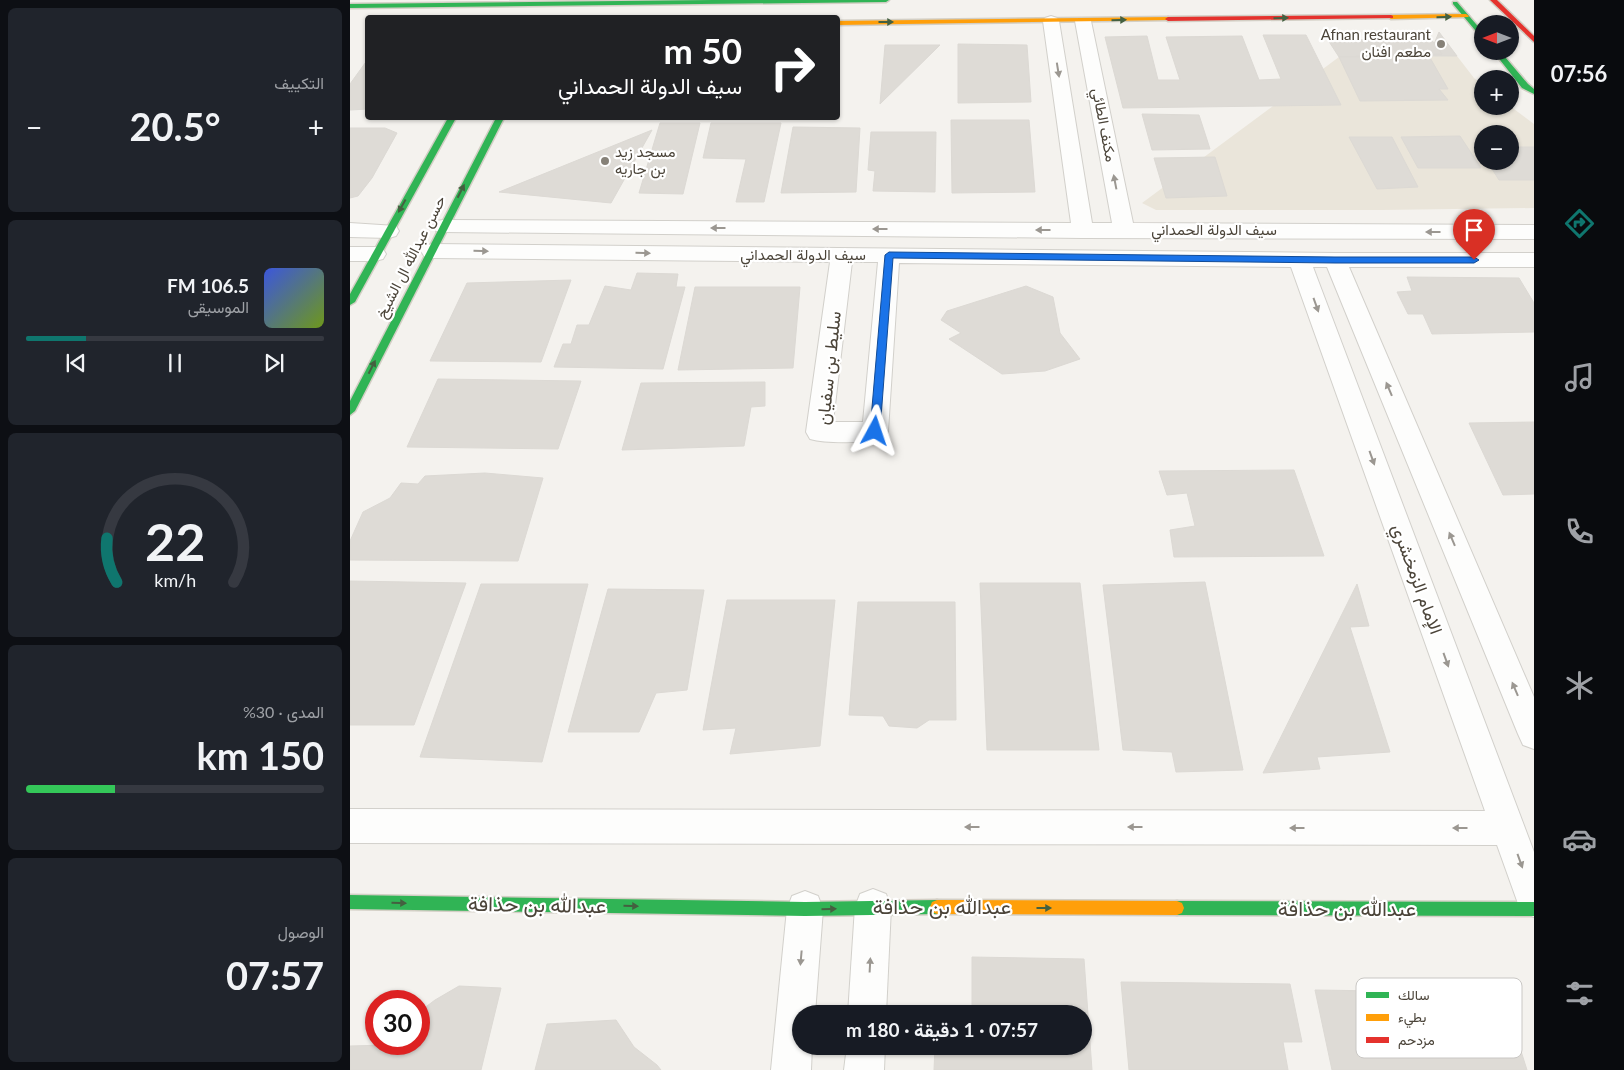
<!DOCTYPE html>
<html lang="ar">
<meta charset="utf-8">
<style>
:root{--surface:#171b24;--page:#20242c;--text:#f1f3f6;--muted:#9ea1a6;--line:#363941;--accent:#0f766e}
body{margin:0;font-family:Lato,Vazirmatn,sans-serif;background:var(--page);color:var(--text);direction:rtl;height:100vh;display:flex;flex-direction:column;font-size:19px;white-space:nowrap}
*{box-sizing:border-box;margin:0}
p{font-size:16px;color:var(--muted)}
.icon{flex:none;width:28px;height:28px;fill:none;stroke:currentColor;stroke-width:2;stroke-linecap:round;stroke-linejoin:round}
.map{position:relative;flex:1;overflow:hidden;direction:ltr}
.drawer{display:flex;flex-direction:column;gap:8px;padding:8px;background:#0d0f14;width:350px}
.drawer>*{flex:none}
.banner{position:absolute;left:15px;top:15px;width:475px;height:105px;border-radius:5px;box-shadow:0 1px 4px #0004;direction:rtl;background:#202124;color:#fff;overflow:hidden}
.needle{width:32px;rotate:270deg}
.tools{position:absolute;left:1124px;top:15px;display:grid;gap:10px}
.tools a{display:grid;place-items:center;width:45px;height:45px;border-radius:50%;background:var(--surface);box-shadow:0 1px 4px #0004;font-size:25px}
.speed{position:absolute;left:15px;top:990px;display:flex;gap:10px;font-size:25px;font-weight:700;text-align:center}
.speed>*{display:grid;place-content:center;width:65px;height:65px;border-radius:50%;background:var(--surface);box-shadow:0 1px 4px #0004;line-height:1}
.speed .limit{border:8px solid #d22;background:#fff;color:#111}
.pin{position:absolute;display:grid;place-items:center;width:42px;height:42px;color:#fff;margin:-51px -21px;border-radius:50% 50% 50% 0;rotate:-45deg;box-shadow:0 0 5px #0007}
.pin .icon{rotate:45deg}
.me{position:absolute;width:55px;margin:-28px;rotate:5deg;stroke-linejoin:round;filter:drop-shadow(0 0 4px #0008)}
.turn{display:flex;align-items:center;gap:18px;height:105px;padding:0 15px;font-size:22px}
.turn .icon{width:65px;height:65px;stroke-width:2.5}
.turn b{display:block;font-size:35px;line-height:42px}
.big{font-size:38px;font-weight:700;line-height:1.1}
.drawer .widget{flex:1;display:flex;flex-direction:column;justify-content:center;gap:8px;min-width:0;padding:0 18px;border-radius:8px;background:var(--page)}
.drawer .dial{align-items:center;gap:0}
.dial svg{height:130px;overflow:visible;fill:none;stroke:var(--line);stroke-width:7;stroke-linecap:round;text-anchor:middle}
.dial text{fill:var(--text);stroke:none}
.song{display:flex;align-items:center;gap:15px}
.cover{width:60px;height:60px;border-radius:8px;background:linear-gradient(135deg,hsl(230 70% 55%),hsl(80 70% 35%))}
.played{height:5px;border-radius:2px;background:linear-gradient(90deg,var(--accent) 20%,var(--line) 20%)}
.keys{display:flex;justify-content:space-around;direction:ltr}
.heat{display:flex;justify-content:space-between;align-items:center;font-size:28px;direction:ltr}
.charge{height:8px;border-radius:4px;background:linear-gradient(90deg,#34c759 30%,var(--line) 0)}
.trip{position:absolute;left:442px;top:1005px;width:300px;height:50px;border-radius:25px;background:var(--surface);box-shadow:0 1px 4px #0004;font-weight:700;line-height:50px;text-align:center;direction:rtl}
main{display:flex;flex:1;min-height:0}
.dock{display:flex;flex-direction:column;width:90px;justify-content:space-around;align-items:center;background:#090b0e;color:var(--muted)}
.dock .icon{width:35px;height:35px}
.dock .selected{color:var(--accent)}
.dock b{font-size:22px;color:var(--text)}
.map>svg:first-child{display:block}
</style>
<main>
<nav class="dock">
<b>07:56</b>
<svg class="icon selected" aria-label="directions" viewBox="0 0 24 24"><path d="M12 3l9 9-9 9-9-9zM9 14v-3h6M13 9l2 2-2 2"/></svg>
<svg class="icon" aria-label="music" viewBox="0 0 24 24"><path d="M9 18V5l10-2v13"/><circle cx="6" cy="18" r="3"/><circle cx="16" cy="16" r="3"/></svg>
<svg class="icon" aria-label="phone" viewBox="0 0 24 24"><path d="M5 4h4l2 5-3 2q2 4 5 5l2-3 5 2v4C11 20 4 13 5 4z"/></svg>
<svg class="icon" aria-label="climate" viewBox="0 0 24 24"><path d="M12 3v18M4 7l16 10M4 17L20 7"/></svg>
<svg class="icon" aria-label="car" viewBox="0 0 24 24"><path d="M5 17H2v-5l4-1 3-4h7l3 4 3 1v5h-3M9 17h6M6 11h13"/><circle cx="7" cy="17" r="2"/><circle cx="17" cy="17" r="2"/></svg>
<svg class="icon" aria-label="filters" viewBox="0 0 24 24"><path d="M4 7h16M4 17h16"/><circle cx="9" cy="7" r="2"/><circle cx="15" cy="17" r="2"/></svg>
</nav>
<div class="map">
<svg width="1184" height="1070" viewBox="0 0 1184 1070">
<rect width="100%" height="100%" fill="#f4f2ee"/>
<path fill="#eae5da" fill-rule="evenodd" d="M1107 56 1124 78 1132 84V106H1160L1184 124V208L1032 210H806L792 203 989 57ZM1132 134H1160V161H1132Z"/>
<g fill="#dedbd6" stroke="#dcd9d4">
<path d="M1089 32 1107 56H1079Z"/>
<path d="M913 35H956L991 105 773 108 755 37 797 36 808 80H830L816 37 892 36 909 80 931 79Z"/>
<path d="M1081 39 1092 54 989 57 978 40Z"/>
<path d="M608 44 677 45 681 102 608 103Z"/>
<path d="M535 45H590L530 104Z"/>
<path d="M1079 56 1098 89H1089L1098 100 1010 101 989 57Z"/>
<path d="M18 59V109L0 110V84Z"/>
<path d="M792 114 849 115 860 149 802 150Z"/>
<path d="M601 120H679L685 192 602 193Z"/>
<path d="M310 123H350L333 194 289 193Z"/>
<path d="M361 123H431L414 202H386L396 159 353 158Z"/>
<path d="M443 127 510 128 506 192 431 193Z"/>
<path d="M0 128H35L47 133 22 178 8 196 0 198Z"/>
<path d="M302 130 261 203 149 192Z"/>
<path d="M521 132H586L585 192 523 191 525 171 518 170Z"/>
<path d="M1110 136 1131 168H1068L1051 137Z"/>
<path d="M999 137H1042L1068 187 1027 189Z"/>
<path d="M1160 147H1184V180H1149L1137 161H1160Z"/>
<path d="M865 157 877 196 816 198 804 158Z"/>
<path d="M287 273 328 274 326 287H335L313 369 204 367 213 344H221L227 325H239L255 286 281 290Z"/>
<path d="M1057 277 1169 278 1184 303V332L1082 334 1073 314H1058L1047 292 1062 291Z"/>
<path d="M221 280 191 362 80 361 117 283Z"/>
<path d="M676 286 703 297 710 333 730 359 695 371 652 374 599 339 611 333 591 320 597 311Z"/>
<path d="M345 287H450L443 368 328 370Z"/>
<path d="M88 379 231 381 208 449 57 447Z"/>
<path d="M415 382V406L401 407 394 446 272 450 291 383Z"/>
<path d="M1184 422V494L1153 495 1119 423Z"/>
<path d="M944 470 974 556 824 557 820 530 845 526 837 493 817 495 809 471Z"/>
<path d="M135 473 193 478 168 561 0 560V541L13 512 40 498 51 483 68 484 75 476Z"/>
<path d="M0 581 116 583 64 725H0Z"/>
<path d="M855 582 893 770 826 772 822 752 773 750 753 585Z"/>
<path d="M630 583H730L749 750H637Z"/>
<path d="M131 584H238L192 762 70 757Z"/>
<path d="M1007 584 1019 626 1000 627 1040 752 967 757 970 769 913 773Z"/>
<path d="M258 589 354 590 337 690 306 693 289 732H218Z"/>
<path d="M377 600H485L470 746 380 754 386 728 353 730Z"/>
<path d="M508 602H605L606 720H579L567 728 539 726 533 716 499 715Z"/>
<path d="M622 957 734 959 742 1070H584L585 1046H734V1014H622Z"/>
<path d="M771 982 940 984 952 1042H933L938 1070H779Z"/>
<path d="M109 986 151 988 131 1070H0V1046L69 1044V1012L85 1000Z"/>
<path d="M965 990 1097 992 1100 1007H1157L1177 1070H982Z"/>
<path d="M266 1020 284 1047 307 1065 311 1070H185L197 1024Z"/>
</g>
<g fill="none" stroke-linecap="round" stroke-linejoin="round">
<g stroke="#d2d0cb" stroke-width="2">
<g id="street">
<path d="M701 16 707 18 709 21 742 223H762L725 21 727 18H739L741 21 783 223 1184 225V239L733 238 93 232 86 231 83 226 86 221 93 220 721 223 693 21 695 18Z"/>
<path d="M0 223 46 226 49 231 46 236 39 238 0 237Z"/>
<path d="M82 244 985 253H1184V267H999L1184 697V749L1173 745 1168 734 977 267H963L1184 852V917L1171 912 1147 845 0 843V809L1135 811 941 267 549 263 538 431 534 438C516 443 478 444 460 439L456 432 480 262 82 258 74 256 71 251 74 246ZM502 262H528L513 422H483Z"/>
<path d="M0 247H25L33 249 36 254 33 259 25 261H0Z"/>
<path d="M523 889 536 894 541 907 536 1014H498L505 907 510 894Z"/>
<path d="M455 891 468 896 473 909 465 1014H451V1046H462L461 1070H421L437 909 442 896Z"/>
<path d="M497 1046H535L534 1070H494Z"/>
</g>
</g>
<g stroke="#d3cfc5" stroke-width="3">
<g id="fast">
<path d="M362 0H539L536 2 0 8V4Z"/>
<path d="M1103 2H1107L1132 31V37L1130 36 1103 4Z"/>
<path d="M1143 51H1150L1178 84 1184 89V94L1172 88Z"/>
<path d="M98 118H106L5 302 0 305V294Z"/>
<path d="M146 118H154L5 411 0 415V401Z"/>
<path d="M0 895 455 902 587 900 592 902 594 907 592 912 587 914 455 916 0 909Z"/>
<path d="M827 901 1184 902V916L827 915 822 913 820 908 822 903Z"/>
</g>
</g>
<g stroke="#d3cfc5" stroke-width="3">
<g id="slow">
<path d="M1116 14 1119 16 1118 17 1041 19 1038 17 1041 15Z"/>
<path d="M818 17 821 19 820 20 488 25V21Z"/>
<path d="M587 900 827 901 832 903 834 908 832 913 827 915 587 914 582 912 580 907 582 902Z"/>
</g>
</g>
<g stroke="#d3cfc5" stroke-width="3">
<g id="jam">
<path d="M1140 0H1147L1184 36V42Z"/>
<path d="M1041 15 1043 16V18L818 21 815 19 818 17Z"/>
</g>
</g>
<use href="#street" fill="#fdfdfc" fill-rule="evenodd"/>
<use href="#fast" fill="#30b455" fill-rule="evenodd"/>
<use href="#slow" fill="#ff9f0a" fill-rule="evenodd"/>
<use href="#jam" fill="#e5322d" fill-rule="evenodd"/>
</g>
<defs><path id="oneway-solid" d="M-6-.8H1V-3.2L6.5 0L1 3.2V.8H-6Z" transform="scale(1.25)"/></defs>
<g fill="#446040">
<use href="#oneway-solid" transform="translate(1094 17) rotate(-1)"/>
<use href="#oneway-solid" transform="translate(931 18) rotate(-1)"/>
<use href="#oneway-solid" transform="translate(769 20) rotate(-1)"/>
<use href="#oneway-solid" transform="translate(536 22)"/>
<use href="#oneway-solid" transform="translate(111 191) rotate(-63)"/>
<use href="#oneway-solid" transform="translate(52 206) rotate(119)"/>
<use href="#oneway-solid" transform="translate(22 367) rotate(-63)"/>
<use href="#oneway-solid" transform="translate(49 903) rotate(1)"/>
<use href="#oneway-solid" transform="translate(281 906) rotate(1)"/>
<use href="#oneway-solid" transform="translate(694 908)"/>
<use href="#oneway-solid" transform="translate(479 909) rotate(-2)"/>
</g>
<g fill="#9b9791">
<use href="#oneway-solid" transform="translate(708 70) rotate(81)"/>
<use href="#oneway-solid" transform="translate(765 182) rotate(-101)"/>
<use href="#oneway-solid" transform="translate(368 228) rotate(-180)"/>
<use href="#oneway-solid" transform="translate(530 229) rotate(-180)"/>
<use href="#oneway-solid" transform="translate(693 230) rotate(-180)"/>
<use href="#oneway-solid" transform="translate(1083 232) rotate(-180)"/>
<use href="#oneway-solid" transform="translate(131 251) rotate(1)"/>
<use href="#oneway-solid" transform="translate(293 253) rotate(1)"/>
<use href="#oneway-solid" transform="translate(966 305) rotate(70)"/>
<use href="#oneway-solid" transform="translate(1039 389) rotate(-113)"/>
<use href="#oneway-solid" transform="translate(1022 458) rotate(70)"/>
<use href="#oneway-solid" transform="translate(1102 539) rotate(-113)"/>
<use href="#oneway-solid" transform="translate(1096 660) rotate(70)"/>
<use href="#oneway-solid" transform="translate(1165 689) rotate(-113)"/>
<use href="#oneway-solid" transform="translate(622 827) rotate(-180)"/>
<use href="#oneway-solid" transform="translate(785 827) rotate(-180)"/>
<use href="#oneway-solid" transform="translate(947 828) rotate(-180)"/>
<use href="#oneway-solid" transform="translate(1110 828) rotate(-180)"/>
<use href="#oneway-solid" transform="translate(1170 861) rotate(70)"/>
<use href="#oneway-solid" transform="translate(451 958) rotate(95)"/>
<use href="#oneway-solid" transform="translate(520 965) rotate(-87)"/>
</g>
<path fill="#1a73e8" stroke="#114b97" d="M539 252 985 257H1124L1129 260 1124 263H985L543 258 530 431 525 435 520 431 535 255Z"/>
<g fill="#868178" stroke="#fff" stroke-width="2">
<circle cx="1091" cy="44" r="5"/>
<circle cx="255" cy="161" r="5"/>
</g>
<g text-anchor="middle" stroke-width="4.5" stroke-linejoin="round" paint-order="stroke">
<g font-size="15" fill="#4b4439" stroke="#fff" text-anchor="end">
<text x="1081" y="40">Afnan restaurant<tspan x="1081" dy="17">مطعم افنان</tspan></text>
<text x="265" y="157" text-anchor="start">مسجد زيد<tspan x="265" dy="17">بن جاريه</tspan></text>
</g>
<g font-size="15" fill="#4b4439" stroke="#fff">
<text transform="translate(754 125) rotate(79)" y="5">مكنف الطائي</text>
<text x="864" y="235">سيف الدولة الحمداني</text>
<text x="453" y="260">سيف الدولة الحمداني</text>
<text transform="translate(61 257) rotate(-63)" y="5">حسن عبدالله ال الشيخ</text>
</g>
<g font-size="18" fill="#4b4439" stroke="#fff">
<text transform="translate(479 368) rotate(-84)" y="6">سليط بن سفيان</text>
<text transform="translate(1067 579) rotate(70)" y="6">الإمام الزمخشري</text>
</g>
<g font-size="21" fill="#4b4439" stroke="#fff">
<text transform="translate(187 905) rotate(1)" y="7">عبدالله بن حذافة</text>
<text x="592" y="914">عبدالله بن حذافة</text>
<text x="997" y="916">عبدالله بن حذافة</text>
</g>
</g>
<rect x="1006" y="978" width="166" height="80" rx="8" fill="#fff" stroke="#c9c7c4" stroke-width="1"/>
<rect x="1016" y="992" width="23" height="6" fill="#30b455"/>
<rect x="1016" y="1014" width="23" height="7" fill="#ff9f0a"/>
<rect x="1016" y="1037" width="23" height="6" fill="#e5322d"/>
<g font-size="14" fill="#4b4439">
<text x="1048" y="1000">سالك</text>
<text x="1048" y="1022">بطيء</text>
<text x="1048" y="1045">مزدحم</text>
</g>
</svg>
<div class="tools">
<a><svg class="needle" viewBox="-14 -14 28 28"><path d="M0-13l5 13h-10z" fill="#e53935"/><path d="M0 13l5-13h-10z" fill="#9ea1a6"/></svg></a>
<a>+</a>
<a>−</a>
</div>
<div class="speed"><div class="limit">30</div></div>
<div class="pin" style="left:1124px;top:260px;background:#d93025"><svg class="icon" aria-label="arrive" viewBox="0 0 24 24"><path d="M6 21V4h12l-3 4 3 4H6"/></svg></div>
<svg class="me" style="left:525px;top:431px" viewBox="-20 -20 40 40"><path d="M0-17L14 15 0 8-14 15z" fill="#1a73e8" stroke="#fff" stroke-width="4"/></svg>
<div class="trip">07:57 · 1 دقيقة · 180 m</div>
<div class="banner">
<div class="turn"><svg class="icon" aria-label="right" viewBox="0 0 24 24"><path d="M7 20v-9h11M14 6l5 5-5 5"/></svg><div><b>50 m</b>سيف الدولة الحمداني</div></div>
</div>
</div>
<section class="drawer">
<div class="widget"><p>التكييف</p>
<div class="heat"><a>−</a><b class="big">20.5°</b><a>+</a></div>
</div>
<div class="widget">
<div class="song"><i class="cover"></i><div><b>106.5 FM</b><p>الموسيقى</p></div></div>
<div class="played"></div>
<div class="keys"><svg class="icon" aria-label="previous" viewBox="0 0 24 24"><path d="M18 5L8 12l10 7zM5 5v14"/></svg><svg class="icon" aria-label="pause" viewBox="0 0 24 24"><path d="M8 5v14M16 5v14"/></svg><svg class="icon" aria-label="next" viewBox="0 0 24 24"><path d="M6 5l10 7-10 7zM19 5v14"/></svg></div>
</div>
<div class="widget dial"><svg viewBox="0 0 100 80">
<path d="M14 69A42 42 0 1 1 86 69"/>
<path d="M14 69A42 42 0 0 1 8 42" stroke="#0f766e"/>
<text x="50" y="56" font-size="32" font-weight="700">22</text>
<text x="50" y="72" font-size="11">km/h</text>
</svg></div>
<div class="widget"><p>المدى · 30%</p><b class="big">150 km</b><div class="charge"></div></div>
<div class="widget"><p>الوصول</p><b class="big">07:57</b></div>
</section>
</main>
